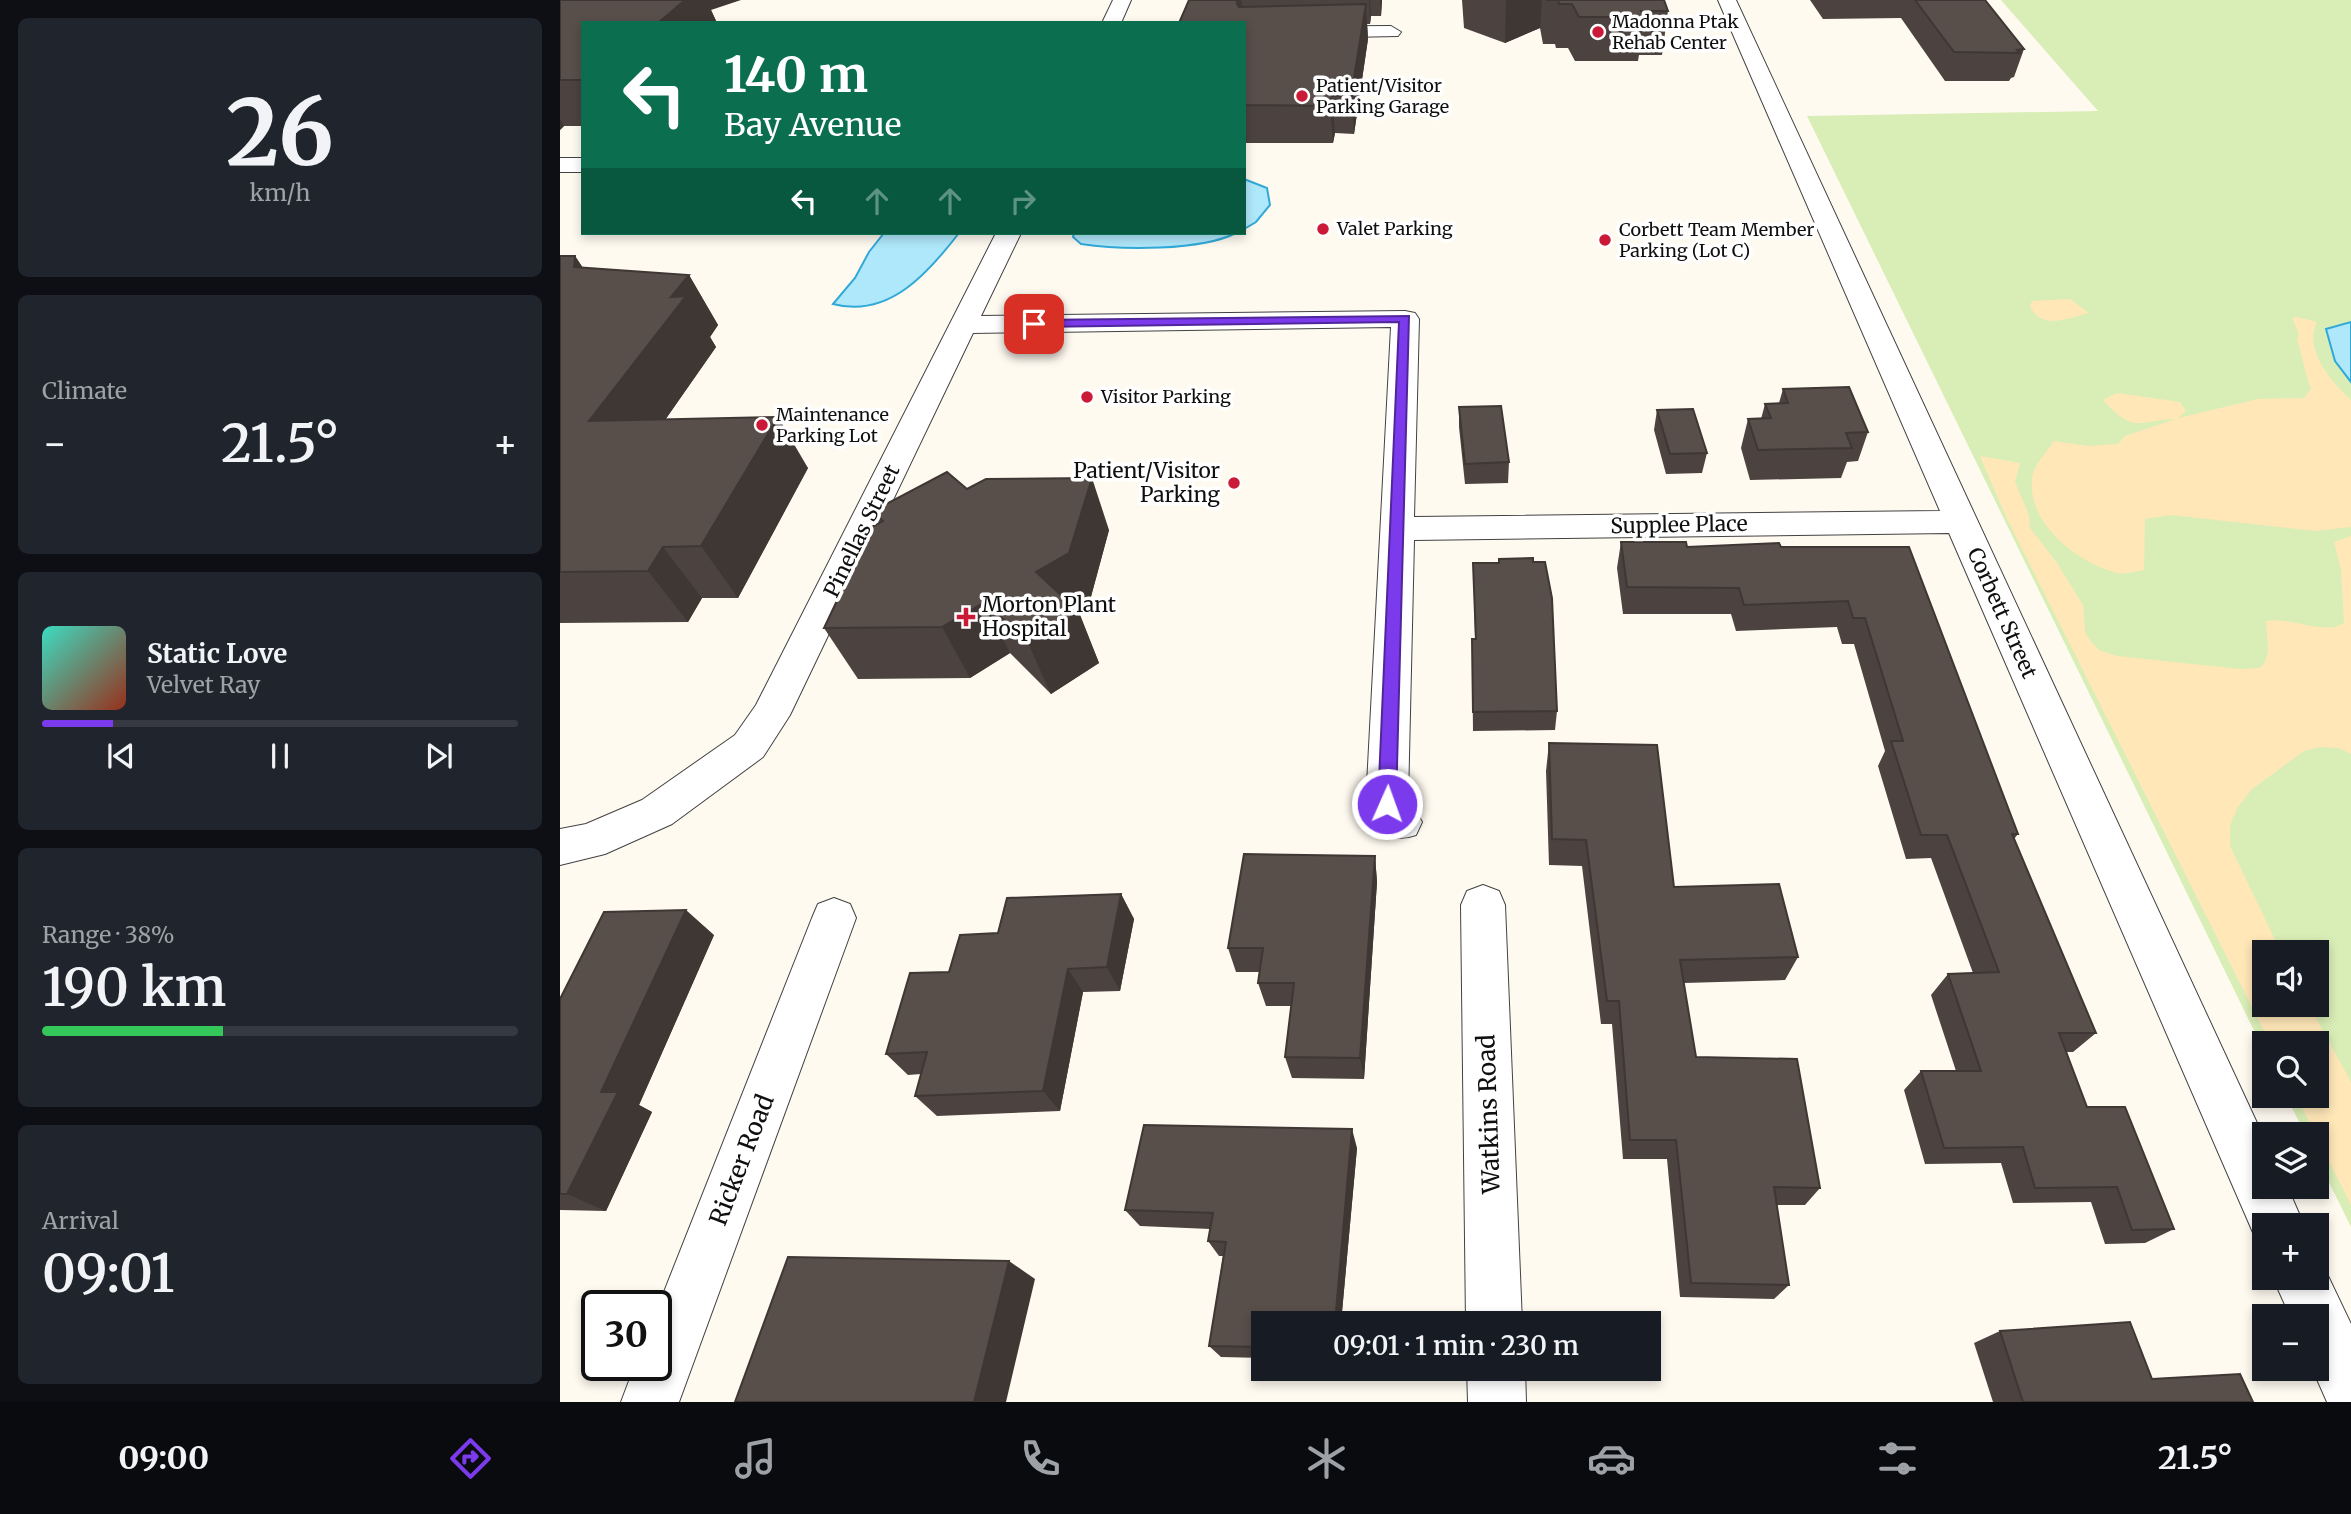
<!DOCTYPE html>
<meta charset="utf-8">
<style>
:root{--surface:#171b24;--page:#20242c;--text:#f1f3f6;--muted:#9ea1a6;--line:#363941;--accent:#7c3aed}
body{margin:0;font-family:Merriweather,serif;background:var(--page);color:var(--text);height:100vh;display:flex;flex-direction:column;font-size:26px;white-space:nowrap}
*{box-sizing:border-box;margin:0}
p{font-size:23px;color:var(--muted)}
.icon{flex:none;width:38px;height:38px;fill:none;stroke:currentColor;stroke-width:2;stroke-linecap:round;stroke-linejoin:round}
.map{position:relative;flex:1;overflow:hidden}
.side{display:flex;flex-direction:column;gap:18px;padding:18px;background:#0d0f14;width:560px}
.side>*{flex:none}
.banner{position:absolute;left:21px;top:21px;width:665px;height:214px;border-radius:0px;box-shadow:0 4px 10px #0003;background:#0b6e4f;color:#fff;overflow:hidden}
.tools{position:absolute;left:1692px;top:940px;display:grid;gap:14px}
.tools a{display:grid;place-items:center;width:77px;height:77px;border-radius:0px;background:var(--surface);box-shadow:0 4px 10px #0003;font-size:35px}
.speed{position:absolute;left:21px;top:1290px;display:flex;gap:14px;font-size:35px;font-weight:700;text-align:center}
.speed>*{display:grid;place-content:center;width:91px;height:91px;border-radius:50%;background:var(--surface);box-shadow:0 4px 10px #0003;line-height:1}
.speed .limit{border:4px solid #111;border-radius:10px;background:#fff;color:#111}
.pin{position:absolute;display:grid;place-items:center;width:60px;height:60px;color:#fff;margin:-30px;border-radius:14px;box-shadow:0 4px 10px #0006}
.me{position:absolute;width:77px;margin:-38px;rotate:2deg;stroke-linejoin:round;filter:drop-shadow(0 0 5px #0008)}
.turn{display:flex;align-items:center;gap:24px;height:147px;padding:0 28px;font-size:32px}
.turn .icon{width:91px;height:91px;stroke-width:2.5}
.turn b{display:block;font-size:49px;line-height:60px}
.lanes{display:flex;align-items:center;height:66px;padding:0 28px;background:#0003;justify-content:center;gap:35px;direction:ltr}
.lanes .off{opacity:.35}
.big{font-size:52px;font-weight:600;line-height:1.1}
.side .card{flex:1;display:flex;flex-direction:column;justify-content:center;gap:10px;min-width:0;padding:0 24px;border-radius:10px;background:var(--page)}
.side .dial{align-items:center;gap:0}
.dial b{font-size:91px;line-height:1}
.song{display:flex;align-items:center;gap:21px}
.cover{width:84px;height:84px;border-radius:10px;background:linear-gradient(135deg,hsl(170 70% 55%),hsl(10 70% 35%))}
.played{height:7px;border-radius:4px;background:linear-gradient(90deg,var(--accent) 15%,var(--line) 15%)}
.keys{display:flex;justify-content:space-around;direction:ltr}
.heat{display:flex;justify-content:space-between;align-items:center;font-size:38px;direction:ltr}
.charge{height:10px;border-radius:5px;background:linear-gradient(90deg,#34c759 38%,var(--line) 0)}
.trip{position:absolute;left:691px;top:1311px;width:410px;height:70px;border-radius:0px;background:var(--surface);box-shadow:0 4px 10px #0003;font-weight:600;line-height:70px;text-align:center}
.menu{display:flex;height:112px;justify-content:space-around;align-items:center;background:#090b0e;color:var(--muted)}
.menu .icon{width:49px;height:49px}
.menu .active{color:var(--accent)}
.menu b{font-size:32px;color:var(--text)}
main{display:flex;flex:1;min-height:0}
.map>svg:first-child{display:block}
</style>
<main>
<section class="side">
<div class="card dial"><b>26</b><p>km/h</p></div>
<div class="card"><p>Climate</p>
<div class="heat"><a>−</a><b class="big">21.5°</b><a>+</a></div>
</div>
<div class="card">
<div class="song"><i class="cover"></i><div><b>Static Love</b><p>Velvet Ray</p></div></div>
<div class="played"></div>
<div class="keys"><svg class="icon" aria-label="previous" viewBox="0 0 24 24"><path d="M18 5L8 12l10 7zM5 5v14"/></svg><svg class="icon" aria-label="pause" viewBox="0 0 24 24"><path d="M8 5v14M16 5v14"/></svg><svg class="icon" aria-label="next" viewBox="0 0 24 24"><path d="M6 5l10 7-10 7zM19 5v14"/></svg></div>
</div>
<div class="card"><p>Range · 38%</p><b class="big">190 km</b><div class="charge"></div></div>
<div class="card"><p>Arrival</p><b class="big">09:01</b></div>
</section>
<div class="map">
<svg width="1791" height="1402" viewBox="0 0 1791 1402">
<rect width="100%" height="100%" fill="#fffaf0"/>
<path fill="#d9edb6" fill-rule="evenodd" d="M1441 0H1791V1227L1757 1158V1134H1745L1726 1096H1757V1043H1704V1051L1247 116 1538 111ZM1704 952H1757V1004H1704Z"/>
<g fill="#ffe7b8">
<path d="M1510 299 1529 313C1508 318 1482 331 1470 306L1472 301Z"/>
<path d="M1737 317 1757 322C1743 351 1772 382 1791 400V527L1755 531 1611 515 1585 519 1584 570C1576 571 1565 575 1557 573 1516 562 1463 521 1473 473 1476 463 1488 450 1494 441L1528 446 1558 444 1565 436 1616 419C1579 420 1575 435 1543 400L1557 393 1620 402 1626 411 1618 418 1698 399 1744 398 1751 389C1744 372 1743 357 1737 340L1739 334 1732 318Z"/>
<path d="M1420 456 1460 463 1455 482 1469 515 1470 528 1497 563 1523 605 1525 632 1531 642 1539 650 1557 656 1680 669 1700 668C1713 656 1706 637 1706 621 1728 616 1766 636 1784 623L1781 570 1774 542 1791 536V754L1779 748 1760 747 1744 751 1692 789 1678 807 1670 825V846L1721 952H1704V1004L1749 1005 1791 1082V1205L1736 1096H1757V1043H1710L1447 519Z"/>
</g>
<g fill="#b0e8fb" stroke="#31a9d8" stroke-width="2">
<path d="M684 179 707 188 710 205 696 222 684 229Z"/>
<path d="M324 233H399C369 272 329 319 273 304L295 278 309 252Z"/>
<path d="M514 233H676C641 251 561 250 521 244L513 237Z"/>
<path d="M1791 322V382L1775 361 1766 329Z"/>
</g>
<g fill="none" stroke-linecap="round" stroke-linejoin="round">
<g stroke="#424242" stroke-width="2">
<g id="minor">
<path d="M553 0H571L561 23H542Z"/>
<path d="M1158 0H1176L1704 1138V1186H1727L1744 1225H1704V1247L1698 1244 1389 533 854 540 848 799 862 822 856 835C827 845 818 828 806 804L831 327 413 333 230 715 203 757 112 824 45 854 0 865V829L26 824 82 800 175 735 196 705 436 233H461L421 316 845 311 855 313 859 319 854 517 1380 511Z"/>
<path d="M831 26 841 32 838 36 684 39V27Z"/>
<rect x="0" y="158" width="23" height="14"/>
<path d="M923 885 939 891 945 905 962 1323H906L901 905 907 891Z"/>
<path d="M274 898 290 904 296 918 119 1402H61L75 1365H96V1312L252 918 258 904Z"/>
<path d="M1757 1257 1760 1259 1791 1324V1402H1767L1752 1368H1757V1316H1730L1713 1278H1757Z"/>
<path d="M907 1368H965L966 1402H908Z"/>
</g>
</g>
<use href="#minor" fill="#fff" fill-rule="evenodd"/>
</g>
<g fill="#4c4340">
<path d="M0 0 151 10 157 23H23V126H4L0 130Z"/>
<path d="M629 0H822L821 16H811L810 24H807L808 39 794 134 775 133 773 143H684V23Z"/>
<path d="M902 0H1104L1108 11 1102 55H1079L1078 61H1015L1008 48H996L995 44H983L980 28 945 43 904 28Z"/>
<path d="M1250 0H1425L1464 49 1454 77 1451 78 1449 81H1385L1341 18 1263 19Z"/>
<path d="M0 256H15L23 268 129 275 158 325 150 337 156 347 105 420 248 468 178 598H142L128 622 0 623Z"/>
<path d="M1223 389 1308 432 1298 461 1287 462 1281 478 1190 480 1181 448 1188 419H1201L1205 404 1219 403Z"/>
<path d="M899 407 949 462 948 483 905 484 899 427Z"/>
<path d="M1097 410 1147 453 1142 473 1106 474 1094 430Z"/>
<path d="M407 489 549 530 529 604 518 611 539 663 491 694 450 653 410 678 298 679 264 628 301 550 293 537 319 523 313 511Z"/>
<path d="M1061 542 1127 547H1349L1458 834 1454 839 1536 1033 1513 1052H1506L1527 1107 1614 1229 1585 1243 1545 1244 1531 1202 1453 1203 1441 1163 1365 1164 1344 1090 1361 1071H1396L1371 995 1388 974 1413 973 1371 858 1346 859 1318 766 1325 751 1294 644H1282L1277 627 1176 631 1171 614H1063L1057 568Z"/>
<path d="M913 563 997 711 995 730 913 731 912 639H915Z"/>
<path d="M989 743 1114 887 1238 957 1225 980 1124 983 1136 1057 1260 1188 1245 1205H1216L1229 1285 1214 1299 1120 1297 1107 1159H1063L1052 1024H1041L1022 866 989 865 986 771Z"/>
<path d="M815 856 817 882 804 1079 732 1078 725 1057 731 1006H706L698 983 700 972H676L668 948Z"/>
<path d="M561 894 574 919 560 991 523 992 500 1111 377 1116 355 1096 361 1074 348 1075 326 1054 438 933Z"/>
<path d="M154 935 79 1105 92 1112 46 1211 0 1210V999Z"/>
<path d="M797 1148 781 1323H704V1358L661 1357 649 1346 663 1256H659L648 1241 650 1229 580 1226 565 1210Z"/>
<path d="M1440 1331 1592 1379 1693 1402H1433L1414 1343Z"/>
</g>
<g fill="#3e3734">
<path d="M71 0H181L151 10 157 23H83Z"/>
<path d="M677 0H681L684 23 677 4Z"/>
<path d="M809 0H810L811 16 810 24Z"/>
<path d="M820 0H822L821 16Z"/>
<path d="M946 0H982L980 28 945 43Z"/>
<path d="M806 4 808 39 794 134 791 96Z"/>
<path d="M772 96 775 133 773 143 770 106Z"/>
<path d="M0 119 4 126 0 130Z"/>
<path d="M15 256 48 306 14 267Z"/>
<path d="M129 275 158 325 150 337 156 347 68 473 29 421 111 297Z"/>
<path d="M218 417 248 468 178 598 141 546Z"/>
<path d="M532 478 549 530 529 604 497 624 476 572Z"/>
<path d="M103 547 142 598 128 622 88 571Z"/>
<path d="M425 602 450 653 410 678 382 627Z"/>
<path d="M519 612 539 663 491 694 468 643Z"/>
<path d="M815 856 817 882 804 1079 800 1058Z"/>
<path d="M561 894 574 919 560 991 547 967Z"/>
<path d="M126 910 154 935 79 1105 92 1112 46 1211 7 1194 41 1092Z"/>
<path d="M508 969 523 992 500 1111 483 1091Z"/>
<path d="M792 1129 797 1148 781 1323H775Z"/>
<path d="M449 1261 475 1279 446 1402H414Z"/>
</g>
<g fill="#584e4a" stroke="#3e3734" stroke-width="2">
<path d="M0 0H125L98 23H23V80H0Z"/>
<path d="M629 0H677V4L679 7 806 4 791 96H772L770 106 684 105V23H619Z"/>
<path d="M986 0H1104L1108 11H1081L1083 17H1019L1012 4H999L998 0Z"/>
<path d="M1355 0H1425L1464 49 1457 50 1460 53 1394 52Z"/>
<path d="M0 256H15L14 267 129 275 111 297 126 296 29 421 218 417 141 546 103 547 88 571 0 572Z"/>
<path d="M1289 387 1308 432 1286 433 1292 448 1198 450 1188 419 1211 418 1205 404 1228 403 1223 389Z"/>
<path d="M941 406 949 462 905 464 899 407Z"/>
<path d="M1133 409 1147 453 1110 454 1097 410Z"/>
<path d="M387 472 407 489 426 479 532 478 509 553 476 572 519 612 468 643 425 602 382 627 264 628 303 546 293 537 323 521 313 511Z"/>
<path d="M1061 542H1126L1127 547 1219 543 1221 547H1349L1458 834H1452L1536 1033H1499L1527 1107H1565L1614 1229 1572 1230 1557 1187 1475 1188 1463 1147 1384 1148 1361 1071H1421L1388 974 1439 972 1387 835H1361L1331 741H1343L1305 618H1293L1288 601 1184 605 1179 588 1067 587Z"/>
<path d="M973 558V562H985L992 598 997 711 913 712 912 639H916L913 563H939V559Z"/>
<path d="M989 743 1097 745 1114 887 1219 884 1238 957 1120 960 1136 1057 1237 1059 1260 1188 1214 1187 1229 1285 1131 1283 1116 1140H1070L1059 1001H1047L1026 840 992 839Z"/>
<path d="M684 854 815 856 800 1058 725 1057 734 983H698L703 948H668Z"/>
<path d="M561 894 547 967 508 969 483 1091 355 1096 367 1052 326 1054 350 973 389 972 400 935 438 933 447 898Z"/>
<path d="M126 910 41 1092H58L7 1194H0V999L44 912Z"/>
<path d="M584 1125 792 1129 775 1323H704V1347L649 1346 666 1242 648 1241 653 1213 565 1210Z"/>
<path d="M228 1257 449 1261 414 1402H175Z"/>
<path d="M1570 1322 1592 1379 1680 1374 1693 1402H1463L1440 1331Z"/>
</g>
<path fill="#7c3aed" stroke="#51269a" stroke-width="2" d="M849 316 836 804 833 809 827 811 821 809 818 804 839 322 474 327 468 324 474 320Z"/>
<g fill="#cb1a37" stroke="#fff" stroke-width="2.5">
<circle cx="1038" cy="32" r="7"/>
<circle cx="742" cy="96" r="7"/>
<circle cx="763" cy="229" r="7"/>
<circle cx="1045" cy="240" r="7"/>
<circle cx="527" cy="397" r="7"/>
<circle cx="202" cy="425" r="7"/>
<circle cx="674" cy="483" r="7"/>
<path d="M402.5 606.5h7v7h7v7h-7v7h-7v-7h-7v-7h7z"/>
</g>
<g text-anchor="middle" stroke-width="7" stroke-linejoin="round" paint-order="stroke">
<g font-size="18" fill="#0f0f0f" stroke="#fff" text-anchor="start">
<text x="1052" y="28">Madonna Ptak<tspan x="1052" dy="21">Rehab Center</tspan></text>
<text x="756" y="92">Patient/Visitor<tspan x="756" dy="21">Parking Garage</tspan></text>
<text x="777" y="235">Valet Parking</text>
<text x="1059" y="236">Corbett Team Member<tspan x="1059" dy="21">Parking (Lot C)</tspan></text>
<text x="541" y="403">Visitor Parking</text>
<text x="216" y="421">Maintenance<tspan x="216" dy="21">Parking Lot</tspan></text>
</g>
<g font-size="21" fill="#0f0f0f" stroke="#fff" text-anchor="end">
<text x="660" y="478">Patient/Visitor<tspan x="660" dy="24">Parking</tspan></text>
<text x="422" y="612" text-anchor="start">Morton Plant<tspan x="422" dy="24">Hospital</tspan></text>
</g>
<g font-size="21" fill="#0f0f0f" stroke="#fff">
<text transform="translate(1119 525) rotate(-1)" y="7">Supplee Place</text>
<text transform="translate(302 531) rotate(-64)" y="7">Pinellas Street</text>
<text transform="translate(1442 613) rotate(66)" y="7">Corbett Street</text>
</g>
<g font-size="24" fill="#0f0f0f" stroke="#fff">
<text transform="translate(929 1114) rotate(-92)" y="8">Watkins Road</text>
<text transform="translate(182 1160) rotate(-69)" y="8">Ricker Road</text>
</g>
</g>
</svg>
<div class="tools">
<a><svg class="icon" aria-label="sound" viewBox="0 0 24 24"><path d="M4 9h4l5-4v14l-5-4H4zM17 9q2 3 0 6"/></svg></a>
<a><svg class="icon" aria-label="search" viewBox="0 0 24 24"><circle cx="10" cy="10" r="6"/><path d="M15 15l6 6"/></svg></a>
<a><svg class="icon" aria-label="layers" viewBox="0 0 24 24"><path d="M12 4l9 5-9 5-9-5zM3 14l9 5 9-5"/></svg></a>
<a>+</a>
<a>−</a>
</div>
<div class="speed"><div class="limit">30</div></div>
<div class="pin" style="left:474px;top:324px;background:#d93025"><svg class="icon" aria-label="arrive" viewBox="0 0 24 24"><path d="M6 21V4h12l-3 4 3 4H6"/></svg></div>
<svg class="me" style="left:827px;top:804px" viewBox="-20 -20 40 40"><circle r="17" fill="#7c3aed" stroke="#fff" stroke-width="3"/><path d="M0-11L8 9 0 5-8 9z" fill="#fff"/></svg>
<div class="trip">09:01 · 1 min · 230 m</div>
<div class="banner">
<div class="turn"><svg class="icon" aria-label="left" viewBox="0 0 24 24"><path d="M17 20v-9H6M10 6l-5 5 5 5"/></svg><div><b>140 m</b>Bay Avenue</div></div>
<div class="lanes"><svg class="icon" aria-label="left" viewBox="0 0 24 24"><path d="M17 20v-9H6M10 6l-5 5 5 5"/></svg><svg class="icon off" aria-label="ahead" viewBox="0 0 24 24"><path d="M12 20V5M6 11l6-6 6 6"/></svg><svg class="icon off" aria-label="ahead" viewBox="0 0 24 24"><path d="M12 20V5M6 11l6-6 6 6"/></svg><svg class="icon off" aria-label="right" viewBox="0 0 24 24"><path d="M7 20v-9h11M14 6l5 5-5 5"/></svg></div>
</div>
</div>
</main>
<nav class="menu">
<b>09:00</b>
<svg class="icon active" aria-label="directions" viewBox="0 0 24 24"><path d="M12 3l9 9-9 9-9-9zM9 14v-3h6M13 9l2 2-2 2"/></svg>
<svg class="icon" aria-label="music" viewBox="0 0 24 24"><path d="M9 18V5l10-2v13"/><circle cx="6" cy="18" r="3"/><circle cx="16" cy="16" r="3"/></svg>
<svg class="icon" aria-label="phone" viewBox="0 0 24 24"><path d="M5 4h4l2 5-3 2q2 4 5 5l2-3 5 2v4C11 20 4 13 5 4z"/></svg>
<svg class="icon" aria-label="climate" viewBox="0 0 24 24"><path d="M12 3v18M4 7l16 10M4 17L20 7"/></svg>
<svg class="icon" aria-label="car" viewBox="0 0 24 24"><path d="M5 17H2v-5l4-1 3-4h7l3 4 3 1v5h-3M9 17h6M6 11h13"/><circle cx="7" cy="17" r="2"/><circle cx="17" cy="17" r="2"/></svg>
<svg class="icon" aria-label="filters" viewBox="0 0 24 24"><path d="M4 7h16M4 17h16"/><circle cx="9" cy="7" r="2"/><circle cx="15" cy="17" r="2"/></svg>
<b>21.5°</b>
</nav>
